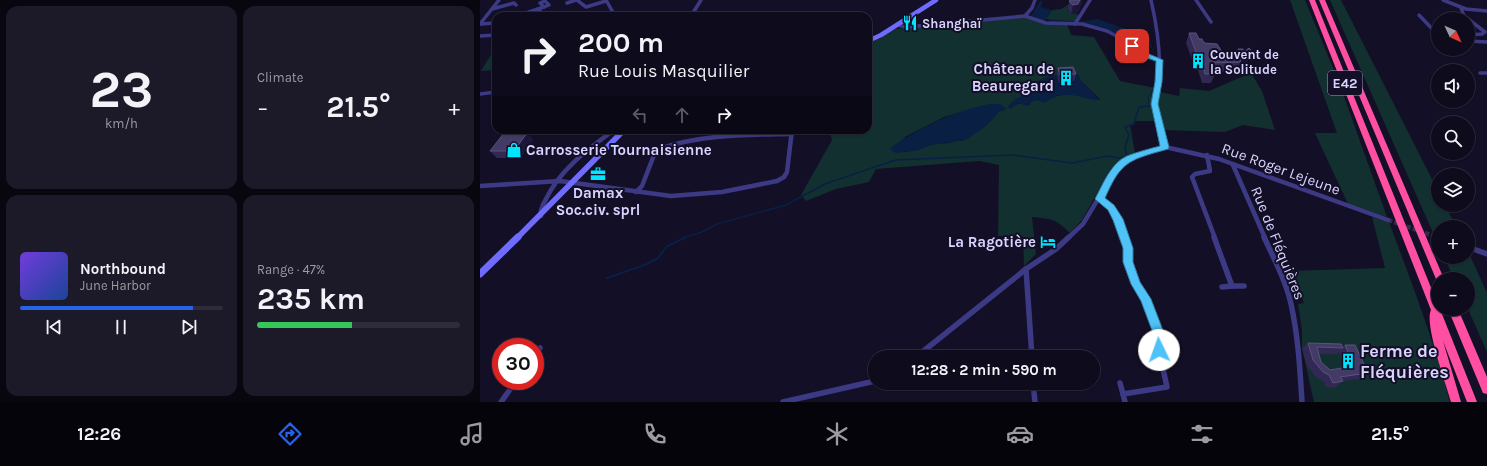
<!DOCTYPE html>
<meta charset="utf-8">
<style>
:root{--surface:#0e0b1c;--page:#1c1929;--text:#f1f3f6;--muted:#9b9ba3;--line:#2e2b3b;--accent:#2563eb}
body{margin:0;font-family:Karla,sans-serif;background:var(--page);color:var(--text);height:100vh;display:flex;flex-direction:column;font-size:15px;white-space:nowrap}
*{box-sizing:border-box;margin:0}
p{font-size:13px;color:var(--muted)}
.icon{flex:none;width:22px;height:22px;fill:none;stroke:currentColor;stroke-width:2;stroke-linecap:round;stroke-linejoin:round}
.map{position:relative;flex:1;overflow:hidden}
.side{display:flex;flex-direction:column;gap:6px;padding:6px;background:#08060f;width:480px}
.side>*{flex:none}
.guide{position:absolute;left:12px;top:12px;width:380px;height:122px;border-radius:12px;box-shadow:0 1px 3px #0004,0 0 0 1px var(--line);background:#0e0b1c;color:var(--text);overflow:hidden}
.needle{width:26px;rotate:134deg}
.tools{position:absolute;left:951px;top:12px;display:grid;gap:8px}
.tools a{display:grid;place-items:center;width:44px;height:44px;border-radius:50%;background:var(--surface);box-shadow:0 1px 3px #0004,0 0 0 1px var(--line);font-size:20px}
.speed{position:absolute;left:12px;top:338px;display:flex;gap:8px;font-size:20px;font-weight:700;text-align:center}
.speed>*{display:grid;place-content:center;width:52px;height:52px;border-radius:50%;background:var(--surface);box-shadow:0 1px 3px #0004,0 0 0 1px var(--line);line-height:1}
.speed .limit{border:6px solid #d22;background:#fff;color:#111}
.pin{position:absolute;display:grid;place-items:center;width:34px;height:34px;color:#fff;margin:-17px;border-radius:8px;box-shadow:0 2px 6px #0006}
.me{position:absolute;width:44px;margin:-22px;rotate:357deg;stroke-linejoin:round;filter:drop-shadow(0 0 3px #0008)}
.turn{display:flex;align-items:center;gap:14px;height:84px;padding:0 20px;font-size:18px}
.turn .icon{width:52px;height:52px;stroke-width:2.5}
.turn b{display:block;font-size:28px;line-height:34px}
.lanes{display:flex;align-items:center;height:38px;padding:0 20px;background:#0003;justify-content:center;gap:20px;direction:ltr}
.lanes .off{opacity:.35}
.big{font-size:30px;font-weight:700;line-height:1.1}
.side .widget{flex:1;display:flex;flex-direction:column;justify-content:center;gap:6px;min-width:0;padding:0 14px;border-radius:12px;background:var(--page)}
.side .dial{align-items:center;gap:0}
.dial b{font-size:52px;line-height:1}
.song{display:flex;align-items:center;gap:12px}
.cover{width:48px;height:48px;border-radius:6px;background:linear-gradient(135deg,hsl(260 70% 55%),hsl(220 70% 35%))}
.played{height:4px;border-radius:2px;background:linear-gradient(90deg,var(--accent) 85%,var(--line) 85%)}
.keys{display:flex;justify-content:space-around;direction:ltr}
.heat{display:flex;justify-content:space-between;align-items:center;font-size:22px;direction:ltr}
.charge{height:6px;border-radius:3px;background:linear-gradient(90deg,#34c759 47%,var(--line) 0)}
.side .tiles{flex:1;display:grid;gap:6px;grid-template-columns:repeat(2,1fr)}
.trip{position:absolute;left:388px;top:350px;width:232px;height:40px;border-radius:20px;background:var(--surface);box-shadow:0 1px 3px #0004,0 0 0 1px var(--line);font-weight:700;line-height:40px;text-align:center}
.tabs{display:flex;height:64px;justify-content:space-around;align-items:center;background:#06040b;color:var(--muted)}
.tabs .icon{width:28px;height:28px}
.tabs .current{color:var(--accent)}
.tabs b{font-size:18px;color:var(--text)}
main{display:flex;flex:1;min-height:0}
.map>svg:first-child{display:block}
</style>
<main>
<section class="side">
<div class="tiles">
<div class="widget dial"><b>23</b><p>km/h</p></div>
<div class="widget"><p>Climate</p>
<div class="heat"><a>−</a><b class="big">21.5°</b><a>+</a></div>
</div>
<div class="widget">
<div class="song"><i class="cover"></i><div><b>Northbound</b><p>June Harbor</p></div></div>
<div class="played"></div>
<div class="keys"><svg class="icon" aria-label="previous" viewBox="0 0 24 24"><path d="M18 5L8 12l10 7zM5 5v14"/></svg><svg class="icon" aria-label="pause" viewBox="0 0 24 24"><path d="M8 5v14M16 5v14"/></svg><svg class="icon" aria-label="next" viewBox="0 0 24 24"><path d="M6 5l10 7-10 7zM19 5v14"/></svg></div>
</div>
<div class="widget"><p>Range · 47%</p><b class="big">235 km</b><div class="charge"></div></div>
</div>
</section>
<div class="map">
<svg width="1007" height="402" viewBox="0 0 1007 402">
<rect width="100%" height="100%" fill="#130f26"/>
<g fill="#12302f" fill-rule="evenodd">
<path d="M810 0H825L860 85 907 217 868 204 835 133H857Z"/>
<path d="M850 0H861L958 191V205H965L976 227H958V236L954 235Z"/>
<path d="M589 4 594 5 587 11 599 15 595 22 565 19 572 10 581 9Z"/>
<path d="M545 17 564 22 587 24 591 35 614 37 640 81 675 88 673 104 675 121H655L654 124 650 125 655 153 631 168 602 220 590 233C576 219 572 219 552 217L556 254 544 266 543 236H518L519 165 499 161 396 169 389 182 356 189 326 201 321 195 352 140 349 130H388V44L415 29ZM592 74H597L601 81 620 99C614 101 609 97 603 96 591 93 575 94 566 102 559 100 553 98 549 105 542 104 536 102 532 108L530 106 533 102 548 94V88L567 77 577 75 579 83 594 81ZM510 104H520C517 122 496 132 482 141L477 140C470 144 463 143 456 144 441 147 427 155 412 151L425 137 464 117Z"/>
<path d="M15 48 16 70 1 71Z"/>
<path d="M771 73 782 91 795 130 763 125 745 132 683 130 678 107 680 92 699 96 700 88 729 91Z"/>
<path d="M892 217 909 222C931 281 954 341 970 402H834L822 348V330L818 304 824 303 809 271 905 268Z"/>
<path d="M988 251 1007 293V352L988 309V279H974L964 257H988Z"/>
</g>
<g fill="#0a1f44">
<path d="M560 1H563L561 7 572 10 566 20 562 21 551 16Z"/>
<path d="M569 19 598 22 617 19 655 32 669 35 672 47H664L621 27 569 22Z"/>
<path d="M597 73 601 81 620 100C607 100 595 93 581 95 574 96 569 101 563 103L558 99 551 102 546 106C540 103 536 102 532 108L530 109 528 107C534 99 538 97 548 94V88C555 81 567 76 577 75L580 82 594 81 592 74Z"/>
<path d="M510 104H520L527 109 519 112 506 126 486 140 455 144 438 150 417 153 412 151 410 148C441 127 473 111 510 104Z"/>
</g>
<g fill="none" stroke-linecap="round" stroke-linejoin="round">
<path stroke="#0a1f44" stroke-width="1" d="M664 107 669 106 668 97C676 88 677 75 676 64L672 60 674 51 671 47"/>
<path stroke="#0a1f44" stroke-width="1.5" d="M203 238 222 232 237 224 306 205 345 184 415 160 533 155 592 163 628 156 638 158 647 157 645 147 649 135 645 127 654 124 659 107 669 106"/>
<path stroke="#0a1f44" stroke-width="2" d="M127 278 167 264 178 258 186 247 206 237"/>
<path stroke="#312d47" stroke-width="4.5" stroke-dasharray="4.5 2" stroke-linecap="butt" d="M908 220 957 237"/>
<g stroke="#3d3a85" stroke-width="3.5">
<path d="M97 0 106 7 126 1"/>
<path d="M126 0 135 16"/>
<path d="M671 0C677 26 681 52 679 78 678 88 675 97 675 107"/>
<path d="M716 0 731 22"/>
<path d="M963 0 986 9 1007 11"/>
<path d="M65 1 69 5 64 7 60 3Z"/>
<path d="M87 3 96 0"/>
<path d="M981 8 984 16 988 19"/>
<path d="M12 9 34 3 36 5"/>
<path d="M58 9 64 16"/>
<path d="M40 15 64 7"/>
<path d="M939 15 958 35"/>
<path d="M211 16 221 0"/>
<path d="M545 16 552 8 555 0"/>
<path d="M988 19 1005 32 1002 34 988 35"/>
<path d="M0 24 19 0"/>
<path d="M0 24 16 23"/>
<path d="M595 24 610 0"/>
<path d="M417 25 426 27 545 16 566 23 602 24 627 31 644 40 666 56 679 60"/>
<path d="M0 36 16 35"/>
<path d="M988 41 1007 42"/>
<path d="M1000 73H1007"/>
<path d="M0 94 16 92"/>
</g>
<g stroke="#3d3a85" stroke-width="4.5">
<path d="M675 106 677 121 685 147"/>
<path d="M727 155 730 171 715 174 712 177 735 238"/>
<path d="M753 165 785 238"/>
<path d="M0 186 80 181 191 196 242 192 297 181 304 177 307 172 312 130"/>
<path d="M156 192 162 186 176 150C220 134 266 135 312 134"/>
<path d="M620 199 634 212 644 238"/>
<path d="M61 216C60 211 62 206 65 201 79 170 107 150 134 130"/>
<path d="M588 238 603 224 636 169 647 160 685 147 739 159 908 220"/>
</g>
<g stroke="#3d3a85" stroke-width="5.5">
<path d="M644 237 648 248V262L656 284 666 299 678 333 679 351 687 387 643 394 645 402"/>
<path d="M734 237 752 286H764"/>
<path d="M784 237C794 259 806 281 811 304 818 335 820 369 822 402"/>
<path d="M988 247 1007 254"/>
<path d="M546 269 552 357"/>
<path d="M742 287 752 286"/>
<path d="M55 355 60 348"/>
<path d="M436 357 546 269 576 249 589 237"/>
<path d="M553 383 555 402"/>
<path d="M640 383 643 394"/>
<path d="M21 402 36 381"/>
<path d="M303 402 395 381"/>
</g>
<path stroke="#6f6bff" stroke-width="4.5" d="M388 41 401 35 456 0"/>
<path stroke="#6f6bff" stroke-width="5.5" d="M37 238 144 130"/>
<path stroke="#6f6bff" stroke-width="7" d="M0 274 38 237"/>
<g fill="#ff4fa3" fill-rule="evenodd">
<path d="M829 0H835L958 305V309H960L997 402H987L963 341 981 402H971C966 384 944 324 951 310Z"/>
<path d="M839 0H845L964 279H958V282L956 279Z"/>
<path d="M968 309H978L1007 377V394L1003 393Z"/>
</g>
</g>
<g fill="#312854" fill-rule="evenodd">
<path d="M591 0H602L601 5 597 13 591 14 588 10 589 1Z"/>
<path d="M709 33 719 39 744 55 750 57 755 58 758 49 768 61 758 68 757 71 734 72 735 74 731 83H722L718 70H716L706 43Z"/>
<path d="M578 68 596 74 594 81 579 83 577 75Z"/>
<path d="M47 133 53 140 40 158H17L10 151Z"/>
<path d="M828 343 863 347 865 345 888 373 881 379 863 381 856 387 847 388 843 381 837 378 827 366 822 349ZM859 352 865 367 850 370 841 362 838 354H857Z"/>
</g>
<g fill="#1d163a">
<path d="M600 0H602L601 5 597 13 591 14 593 5Z"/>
<path d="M772 51 768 61 758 68 760 62 761 60Z"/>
<path d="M47 133 53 140 40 158 34 151Z"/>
</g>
<g fill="#433a66" stroke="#5a527e">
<path d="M591 0H600L598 4 593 5 589 1Z"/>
<path d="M709 33H716L719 39H722L724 43 737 44 744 55H749L750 57 756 58 760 55 758 49H763L764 52 769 48 772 51 761 60 760 62 731 63 735 74H725L721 60H719Z"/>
<path d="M593 67 596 74 580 75 578 68Z"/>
<path d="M24 133H47L34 151H10Z"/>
<path d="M828 343 861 344 863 348 837 347 841 362 850 370 874 366 865 345H875L888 373 860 377 863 381 853 383 849 375 843 372 833 360Z"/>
</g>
<path fill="#4fc3f7" stroke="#337fa1" d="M650 44H654L669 54 683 60 682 82 678 104 689 147 688 149C672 154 651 157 640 171 634 178 629 189 625 198L634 205 643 219 653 248V262L660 282 671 299 684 333V350L683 354 679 356 675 354 673 350V333L661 301 651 284 643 262V248L633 220 628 210 615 199C623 184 631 163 647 156 657 152 669 149 680 146L671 104 675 82 676 61 664 57 650 47Z"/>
<defs>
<g id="restaurant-bare" transform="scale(1.2)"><path d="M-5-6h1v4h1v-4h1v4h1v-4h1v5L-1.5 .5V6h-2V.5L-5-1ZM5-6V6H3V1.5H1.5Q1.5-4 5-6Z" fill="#00e5ff" stroke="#130f26" stroke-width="2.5" paint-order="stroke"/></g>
<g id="building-bare" transform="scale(1.2)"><path d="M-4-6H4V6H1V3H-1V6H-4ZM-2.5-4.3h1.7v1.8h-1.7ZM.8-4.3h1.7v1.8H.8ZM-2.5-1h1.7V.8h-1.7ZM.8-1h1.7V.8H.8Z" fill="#00e5ff" stroke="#130f26" stroke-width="2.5" paint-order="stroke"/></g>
<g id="shop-bare" transform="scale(1.2)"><path d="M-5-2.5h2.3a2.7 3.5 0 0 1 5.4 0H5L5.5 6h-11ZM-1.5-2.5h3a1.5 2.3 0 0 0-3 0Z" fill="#00e5ff" stroke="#130f26" stroke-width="2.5" paint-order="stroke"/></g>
<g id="office-bare" transform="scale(1.2)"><path d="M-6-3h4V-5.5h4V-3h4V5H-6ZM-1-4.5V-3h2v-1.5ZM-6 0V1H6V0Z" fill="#00e5ff" stroke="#130f26" stroke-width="2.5" paint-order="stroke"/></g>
<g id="hotel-bare" transform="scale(1.2)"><path d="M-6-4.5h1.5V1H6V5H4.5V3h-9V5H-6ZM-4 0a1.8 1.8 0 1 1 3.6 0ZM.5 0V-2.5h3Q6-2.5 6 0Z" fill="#00e5ff" stroke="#130f26" stroke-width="2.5" paint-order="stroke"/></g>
</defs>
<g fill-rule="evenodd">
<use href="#restaurant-bare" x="430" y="23"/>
<use href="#building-bare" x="718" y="61"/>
<use href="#building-bare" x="586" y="78"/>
<use href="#shop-bare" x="34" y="150"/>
<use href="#office-bare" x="118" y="174"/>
<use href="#hotel-bare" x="568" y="242"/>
<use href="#building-bare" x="868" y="361"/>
</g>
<g text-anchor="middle" stroke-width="4" stroke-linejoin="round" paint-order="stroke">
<g font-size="13" font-weight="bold" fill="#d9d4ff" stroke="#130f26" text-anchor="start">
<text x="442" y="28">Shanghaï</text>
<text x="730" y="59">Couvent de<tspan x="730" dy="15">la Solitude</tspan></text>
</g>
<rect fill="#130f26" stroke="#9e99be" stroke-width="1" x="848" y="71" width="34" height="24" rx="3"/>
<g font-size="14" font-weight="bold" fill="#d9d4ff">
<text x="865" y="88">E42</text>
</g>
<g font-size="15" font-weight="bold" fill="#d9d4ff" stroke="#130f26" text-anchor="end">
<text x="574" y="74">Château de<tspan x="574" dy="17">Beauregard</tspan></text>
<text x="46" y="155" text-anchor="start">Carrosserie Tournaisienne</text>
<text x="118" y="198" text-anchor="middle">Damax<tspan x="118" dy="17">Soc.civ. sprl</tspan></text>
<text x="556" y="247">La Ragotière</text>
</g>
<g font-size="15" fill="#d9d4ff" stroke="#130f26">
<text transform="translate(801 169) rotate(20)" y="5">Rue Roger Lejeune</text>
<text transform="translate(798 243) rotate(68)" y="5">Rue de Fléquières</text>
</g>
<g font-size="18" font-weight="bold" fill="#d9d4ff" stroke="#130f26" text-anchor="start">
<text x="880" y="357">Ferme de<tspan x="880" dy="21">Fléquières</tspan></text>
</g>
</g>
</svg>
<div class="tools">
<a><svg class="needle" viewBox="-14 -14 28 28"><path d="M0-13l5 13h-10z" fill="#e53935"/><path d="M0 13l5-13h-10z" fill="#9b9ba3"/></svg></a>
<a><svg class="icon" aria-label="sound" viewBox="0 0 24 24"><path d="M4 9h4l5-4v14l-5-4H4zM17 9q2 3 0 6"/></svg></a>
<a><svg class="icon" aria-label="search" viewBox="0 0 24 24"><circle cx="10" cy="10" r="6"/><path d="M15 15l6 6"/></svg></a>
<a><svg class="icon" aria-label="layers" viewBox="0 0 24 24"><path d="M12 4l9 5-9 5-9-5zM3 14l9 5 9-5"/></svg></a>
<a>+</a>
<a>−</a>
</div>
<div class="speed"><div class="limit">30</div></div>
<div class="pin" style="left:652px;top:46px;background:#d93025"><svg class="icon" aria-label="arrive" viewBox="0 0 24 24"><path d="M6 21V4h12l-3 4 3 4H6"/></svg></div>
<svg class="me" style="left:679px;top:350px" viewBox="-20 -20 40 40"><circle r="19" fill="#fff"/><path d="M0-13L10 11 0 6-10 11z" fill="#4fc3f7"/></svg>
<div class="trip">12:28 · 2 min · 590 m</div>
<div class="guide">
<div class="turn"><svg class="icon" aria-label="right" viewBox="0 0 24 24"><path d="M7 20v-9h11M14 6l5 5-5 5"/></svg><div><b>200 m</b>Rue Louis Masquilier</div></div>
<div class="lanes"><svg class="icon off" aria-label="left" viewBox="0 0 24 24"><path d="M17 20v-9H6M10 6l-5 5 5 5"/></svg><svg class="icon off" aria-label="ahead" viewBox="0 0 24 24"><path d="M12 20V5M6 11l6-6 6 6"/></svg><svg class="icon" aria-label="right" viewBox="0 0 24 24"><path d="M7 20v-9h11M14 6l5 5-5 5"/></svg></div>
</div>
</div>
</main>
<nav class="tabs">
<b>12:26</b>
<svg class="icon current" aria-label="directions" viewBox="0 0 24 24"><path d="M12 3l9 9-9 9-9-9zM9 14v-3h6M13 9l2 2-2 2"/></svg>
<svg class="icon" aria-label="music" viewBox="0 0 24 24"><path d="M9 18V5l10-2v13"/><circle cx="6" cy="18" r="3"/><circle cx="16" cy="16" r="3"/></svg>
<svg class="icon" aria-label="phone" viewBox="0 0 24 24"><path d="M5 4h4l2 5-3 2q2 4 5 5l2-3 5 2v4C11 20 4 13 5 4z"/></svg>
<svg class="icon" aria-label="climate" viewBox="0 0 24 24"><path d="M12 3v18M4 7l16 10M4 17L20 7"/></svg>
<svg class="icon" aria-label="car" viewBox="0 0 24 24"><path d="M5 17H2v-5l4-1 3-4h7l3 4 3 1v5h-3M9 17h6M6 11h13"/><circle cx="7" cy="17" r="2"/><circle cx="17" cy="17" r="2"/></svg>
<svg class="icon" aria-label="filters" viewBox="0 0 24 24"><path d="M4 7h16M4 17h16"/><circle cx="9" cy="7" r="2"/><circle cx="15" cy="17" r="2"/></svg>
<b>21.5°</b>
</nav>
